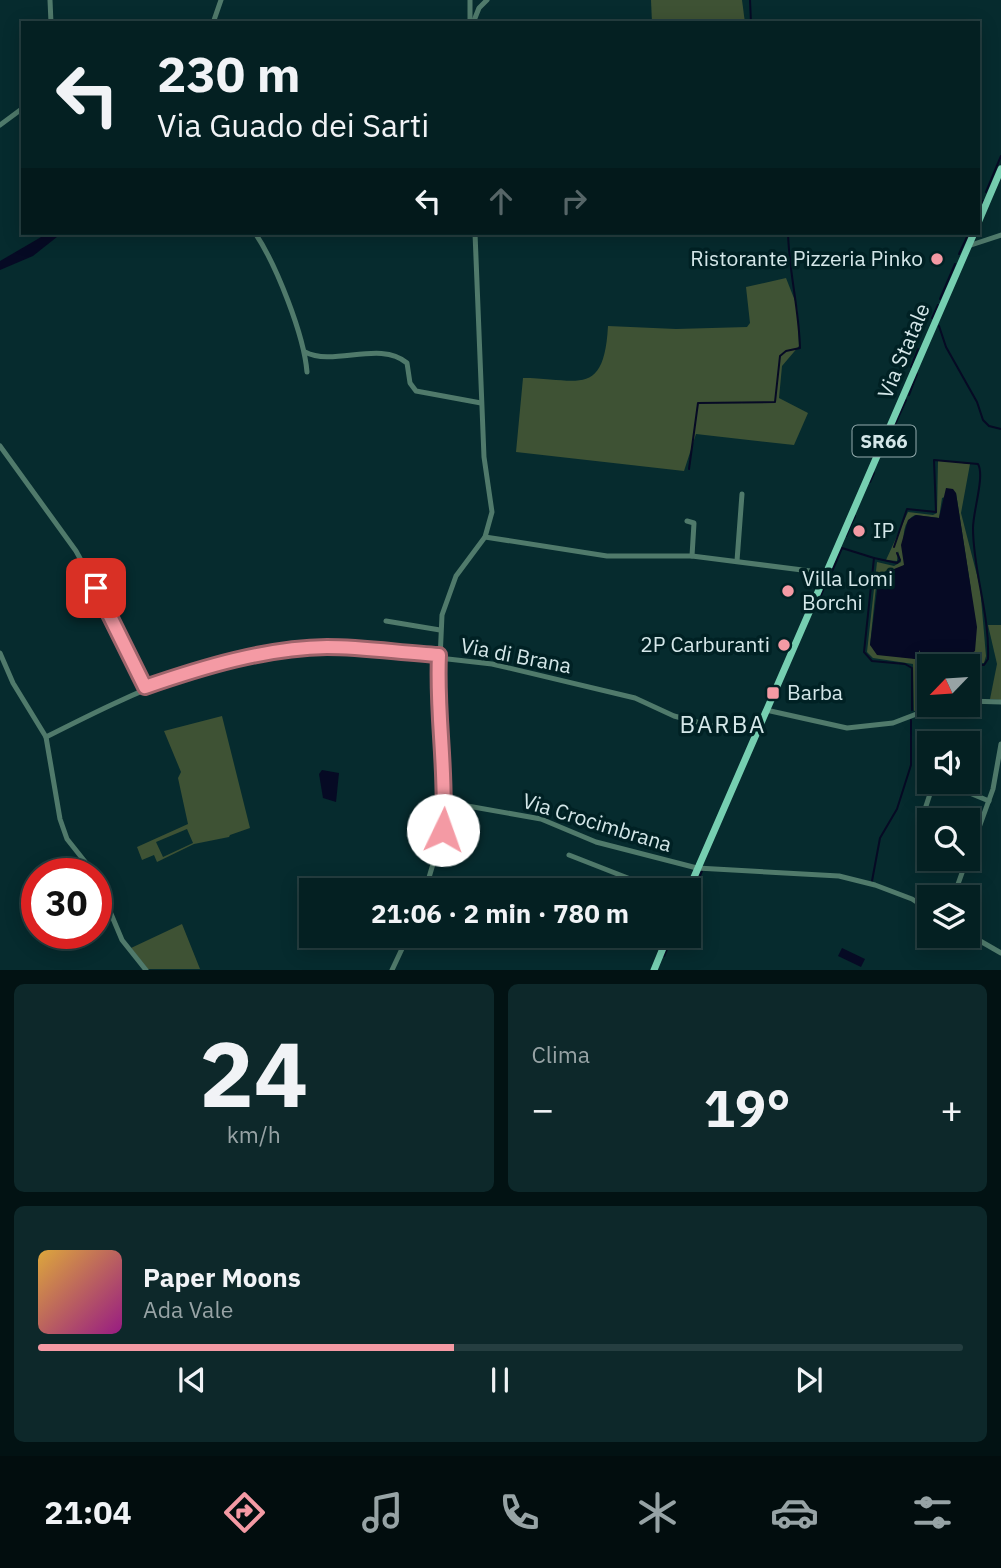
<!DOCTYPE html>
<html lang="it">
<meta charset="utf-8">
<style>
:root{--surface:#042022;--page:#0d282a;--text:#f1f3f6;--muted:#97a3a5;--line:#253e40;--accent:#f49aa4}
body{margin:0;font-family:"IBM Plex Sans",sans-serif;background:var(--page);color:var(--text);height:100vh;display:flex;flex-direction:column;font-size:26px;white-space:nowrap}
*{box-sizing:border-box;margin:0}
p{font-size:23px;color:var(--muted)}
.icon{flex:none;width:38px;height:38px;fill:none;stroke:currentColor;stroke-width:2;stroke-linecap:round;stroke-linejoin:round}
.map{position:relative;height:970px;overflow:hidden}
.sheet{display:flex;flex-direction:column;gap:14px;padding:14px;background:#021213;flex:1}
.sheet>*{flex:none}
.top-card{position:absolute;left:21px;top:21px;width:959px;height:214px;border-radius:0px;box-shadow:0 4px 18px #0003,0 0 0 2px var(--line);background:#042022;color:var(--text);overflow:hidden}
.needle{width:46px;rotate:245deg}
.buttons{position:absolute;left:917px;top:654px;display:grid;gap:14px}
.buttons a{display:grid;place-items:center;width:63px;height:63px;border-radius:0px;background:var(--surface);box-shadow:0 4px 18px #0003,0 0 0 2px var(--line);font-size:35px}
.speed{position:absolute;left:21px;top:858px;display:flex;gap:14px;font-size:35px;font-weight:700;text-align:center}
.speed>*{display:grid;place-content:center;width:91px;height:91px;border-radius:50%;background:var(--surface);box-shadow:0 4px 18px #0003,0 0 0 2px var(--line);line-height:1}
.speed .limit{border:10px solid #d22;background:#fff;color:#111}
.pin{position:absolute;display:grid;place-items:center;width:60px;height:60px;color:#fff;margin:-30px;border-radius:14px;box-shadow:0 4px 10px #0006}
.me{position:absolute;width:77px;margin:-38px;rotate:3deg;stroke-linejoin:round;filter:drop-shadow(0 0 5px #0008)}
.turn{display:flex;align-items:center;gap:24px;height:147px;padding:0 21px;font-size:32px}
.turn .icon{width:91px;height:91px;stroke-width:2.5}
.turn b{display:block;font-size:49px;line-height:60px}
.lanes{display:flex;align-items:center;height:66px;padding:0 21px;background:#0003;justify-content:center;gap:35px;direction:ltr}
.lanes .off{opacity:.35}
.big{font-size:52px;font-weight:700;line-height:1.1}
.sheet .widget{flex:1;display:flex;flex-direction:column;justify-content:center;gap:10px;min-width:0;padding:0 24px;border-radius:10px;background:var(--page)}
.sheet .dial{align-items:center;gap:0}
.dial b{font-size:91px;line-height:1}
.song{display:flex;align-items:center;gap:21px}
.cover{width:84px;height:84px;border-radius:10px;background:linear-gradient(135deg,hsl(40 70% 55%),hsl(310 70% 35%))}
.played{height:7px;border-radius:4px;background:linear-gradient(90deg,var(--accent) 45%,var(--line) 45%)}
.keys{display:flex;justify-content:space-around;direction:ltr}
.heat{display:flex;justify-content:space-between;align-items:center;font-size:38px;direction:ltr}
.sheet .tiles{flex:1;display:grid;gap:14px;grid-template-columns:1fr 1fr}
.widget:last-child{grid-column:span 2}
.trip{position:absolute;left:299px;top:878px;width:402px;height:70px;border-radius:0px;background:var(--surface);box-shadow:0 4px 18px #0003,0 0 0 2px var(--line);font-weight:700;line-height:70px;text-align:center}
.tabs{display:flex;height:112px;justify-content:space-around;align-items:center;background:#020d0e;color:var(--muted)}
.tabs .icon{width:49px;height:49px}
.tabs .selected{color:var(--accent)}
.tabs b{font-size:32px;color:var(--text)}
.map>svg:first-child{display:block}
</style>
<div class="map">
<svg width="1001" height="970" viewBox="0 0 1001 970">
<rect width="100%" height="100%" fill="#062b2e"/>
<g fill="#3e5234" fill-rule="evenodd">
<path d="M651 0H742L745 23H652Z"/>
<path d="M786 278 797 306 799 346 782 366 779 398 808 413 794 445 696 434 684 471 516 452 523 378C577 378 604 399 608 326L676 329 747 327 750 323 746 287Z"/>
<path d="M938 460 970 464 961 513 980 587 986 656 984 663 924 662V665L935 664V667H929V671L920 670V710L914 711 913 664 873 658 867 652 877 562 894 566 901 562 898 551 897 561 886 560 908 512 933 515 937 513ZM956 493 971 590 920 656V650L917 651 915 659 870 645 876 586 885 571 899 570 904 565C905 550 898 523 915 515L939 518 942 498Z"/>
<path d="M988 625H1001V700L990 699 997 664Z"/>
<path d="M222 716 250 828 230 835 229 837 194 844 157 862 154 855 142 860 137 847 188 824 178 778 181 772 164 731ZM187 829 193 843 163 857 156 842Z"/>
<path d="M182 924 200 969H148L131 948Z"/>
</g>
<g fill="#060a24">
<path d="M48 233H62L33 256 0 270V261Z"/>
<path d="M946 488 953 489 956 493 977 627 975 651 968 656 920 657V650L915 659 877 655 870 645 879 575 904 565 901 545 908 520 916 515 939 518Z"/>
<path d="M322 770 339 773 336 802 323 798 319 774Z"/>
<path d="M842 948 865 959 861 967 838 956Z"/>
</g>
<g fill="none" stroke-linecap="round" stroke-linejoin="round">
<g stroke="#060a24" stroke-width="2">
<path d="M750 0 751 23"/>
<path d="M986 192 1001 156"/>
<path d="M978 211 983 201"/>
<path d="M959 254 969 233"/>
<path d="M940 299 955 264"/>
<path d="M932 318 938 305"/>
<path d="M939 326 946 347 977 402 983 420 989 426 1001 429"/>
<path d="M911 367 918 349"/>
<path d="M909 395 917 374"/>
<path d="M892 431 906 400"/>
<path d="M689 469 698 403 775 402 780 356 786 351 800 348C799 309 789 272 788 233"/>
<path d="M870 482 874 473"/>
<path d="M846 536 855 516"/>
<path d="M894 547 907 509 936 512 934 460 978 464C985 476 973 511 973 528 973 572 990 614 988 659L984 665 924 664"/>
<path d="M874 558 897 563 900 560 897 553"/>
<path d="M830 576 842 548 874 558 864 652 872 661 905 664 912 668V710"/>
<path d="M819 600 828 578"/>
<path d="M872 881 880 838 897 809 911 765V720"/>
<path d="M690 898 702 871"/>
<path d="M664 956 673 936"/>
</g>
<g stroke="#507a6b" stroke-width="5">
<path d="M50 0 51 23"/>
<path d="M470 0V23"/>
<path d="M213 23 221 0"/>
<path d="M473 23 479 8 487 0"/>
<path d="M0 125 23 108"/>
<path d="M255 233C276 264 304 335 307 372"/>
<path d="M968 246 1001 235"/>
<path d="M305 352C334 367 380 340 407 363L410 383 416 391 481 403"/>
<path d="M0 446 76 551 119 630 132 666 145 687"/>
<path d="M687 521 694 523 692 556"/>
<path d="M485 537 607 556H692L826 573"/>
<path d="M737 561 742 494"/>
<path d="M386 621 440 630"/>
<path d="M0 653 13 683 46 737 60 819 67 839 94 873"/>
<path d="M439 658 492 664 635 698 674 716 731 731 756 732"/>
<path d="M968 701 1001 702"/>
<path d="M766 710 847 728 893 723 940 705"/>
<path d="M46 737C135 692 226 647 328 647 365 647 403 653 439 655"/>
<path d="M943 782 989 801"/>
<path d="M445 802 541 819 596 842 697 868 839 876 875 885 912 899 929 910"/>
<path d="M921 821 934 782"/>
<path d="M569 855 661 891"/>
<path d="M968 858 993 789 1001 744"/>
<path d="M96 878 122 940 146 970"/>
<path d="M425 891 443 830 445 802 438 704 442 615 456 576 485 537 492 512 484 457 475 233"/>
<path d="M953 898 967 859"/>
<path d="M968 934 1001 953"/>
<path d="M392 970 408 936"/>
</g>
<g stroke="#76cfb1" stroke-width="7">
<path d="M978 223 1001 169"/>
<path d="M688 891 974 233"/>
<path d="M654 970 668 936"/>
</g>
</g>
<g fill="none" stroke-linecap="round" stroke-linejoin="round">
<g stroke="#9f646b" stroke-width="18">
<path id="route" d="M96 588 145 687C203 667 265 648 327 647 364 647 402 653 439 655 436 714 447 771 443 830"/>
</g>
<use href="#route" stroke="#f49aa4" stroke-width="12"/>
</g>
<g fill="#f49aa4" stroke="#002124" stroke-width="2.5">
<circle cx="937" cy="259" r="7"/>
<circle cx="859" cy="531" r="7"/>
<circle cx="788" cy="591" r="7"/>
<circle cx="784" cy="645" r="7"/>
<rect x="766" y="686" width="14" height="14" rx="3.5"/>
</g>
<g text-anchor="middle" stroke-width="7" stroke-linejoin="round" paint-order="stroke">
<rect fill="#002124" stroke="#94acae" stroke-width="2" x="852.5" y="425.5" width="63" height="31" rx="5"/>
<g font-size="19" font-weight="bold" fill="#d4e7e9">
<text x="884" y="448">SR66</text>
</g>
<g font-size="21" fill="#d4e7e9" stroke="#002124" text-anchor="start">
<text x="923" y="266" text-anchor="end">Ristorante Pizzeria Pinko</text>
<text x="873" y="538">IP</text>
<text x="802" y="586">Villa Lomi<tspan x="802" dy="24">Borchi</tspan></text>
<text x="770" y="652" text-anchor="end">2P Carburanti</text>
<text x="787" y="700">Barba</text>
</g>
<g font-size="21" fill="#d4e7e9" stroke="#002124">
<text transform="translate(904 351) rotate(-67)" y="7">Via Statale</text>
<text transform="translate(516 656) rotate(11)" y="7">Via di Brana</text>
<text transform="translate(597 823) rotate(17)" y="7">Via Crocimbrana</text>
</g>
<g font-size="24" letter-spacing="2" fill="#d4e7e9" stroke="#002124">
<text x="723" y="733">BARBA</text>
</g>
</g>
</svg>
<div class="buttons">
<a><svg class="needle" viewBox="-14 -14 28 28"><path d="M0-13l5 13h-10z" fill="#e53935"/><path d="M0 13l5-13h-10z" fill="#97a3a5"/></svg></a>
<a><svg class="icon" aria-label="sound" viewBox="0 0 24 24"><path d="M4 9h4l5-4v14l-5-4H4zM17 9q2 3 0 6"/></svg></a>
<a><svg class="icon" aria-label="search" viewBox="0 0 24 24"><circle cx="10" cy="10" r="6"/><path d="M15 15l6 6"/></svg></a>
<a><svg class="icon" aria-label="layers" viewBox="0 0 24 24"><path d="M12 4l9 5-9 5-9-5zM3 14l9 5 9-5"/></svg></a>
</div>
<div class="speed"><div class="limit">30</div></div>
<div class="pin" style="left:96px;top:588px;background:#d93025"><svg class="icon" aria-label="arrive" viewBox="0 0 24 24"><path d="M6 21V4h12l-3 4 3 4H6"/></svg></div>
<svg class="me" style="left:443px;top:830px" viewBox="-20 -20 40 40"><circle r="19" fill="#fff"/><path d="M0-13L10 11 0 6-10 11z" fill="#f49aa4"/></svg>
<div class="trip">21:06 · 2 min · 780 m</div>
<div class="top-card">
<div class="turn"><svg class="icon" aria-label="left" viewBox="0 0 24 24"><path d="M17 20v-9H6M10 6l-5 5 5 5"/></svg><div><b>230 m</b>Via Guado dei Sarti</div></div>
<div class="lanes"><svg class="icon" aria-label="left" viewBox="0 0 24 24"><path d="M17 20v-9H6M10 6l-5 5 5 5"/></svg><svg class="icon off" aria-label="ahead" viewBox="0 0 24 24"><path d="M12 20V5M6 11l6-6 6 6"/></svg><svg class="icon off" aria-label="right" viewBox="0 0 24 24"><path d="M7 20v-9h11M14 6l5 5-5 5"/></svg></div>
</div>
</div>
<section class="sheet">
<div class="tiles">
<div class="widget dial"><b>24</b><p>km/h</p></div>
<div class="widget"><p>Clima</p>
<div class="heat"><a>−</a><b class="big">19°</b><a>+</a></div>
</div>
<div class="widget">
<div class="song"><i class="cover"></i><div><b>Paper Moons</b><p>Ada Vale</p></div></div>
<div class="played"></div>
<div class="keys"><svg class="icon" aria-label="previous" viewBox="0 0 24 24"><path d="M18 5L8 12l10 7zM5 5v14"/></svg><svg class="icon" aria-label="pause" viewBox="0 0 24 24"><path d="M8 5v14M16 5v14"/></svg><svg class="icon" aria-label="next" viewBox="0 0 24 24"><path d="M6 5l10 7-10 7zM19 5v14"/></svg></div>
</div>
</div>
</section>
<nav class="tabs">
<b>21:04</b>
<svg class="icon selected" aria-label="directions" viewBox="0 0 24 24"><path d="M12 3l9 9-9 9-9-9zM9 14v-3h6M13 9l2 2-2 2"/></svg>
<svg class="icon" aria-label="music" viewBox="0 0 24 24"><path d="M9 18V5l10-2v13"/><circle cx="6" cy="18" r="3"/><circle cx="16" cy="16" r="3"/></svg>
<svg class="icon" aria-label="phone" viewBox="0 0 24 24"><path d="M5 4h4l2 5-3 2q2 4 5 5l2-3 5 2v4C11 20 4 13 5 4z"/></svg>
<svg class="icon" aria-label="climate" viewBox="0 0 24 24"><path d="M12 3v18M4 7l16 10M4 17L20 7"/></svg>
<svg class="icon" aria-label="car" viewBox="0 0 24 24"><path d="M5 17H2v-5l4-1 3-4h7l3 4 3 1v5h-3M9 17h6M6 11h13"/><circle cx="7" cy="17" r="2"/><circle cx="17" cy="17" r="2"/></svg>
<svg class="icon" aria-label="filters" viewBox="0 0 24 24"><path d="M4 7h16M4 17h16"/><circle cx="9" cy="7" r="2"/><circle cx="15" cy="17" r="2"/></svg>
</nav>
